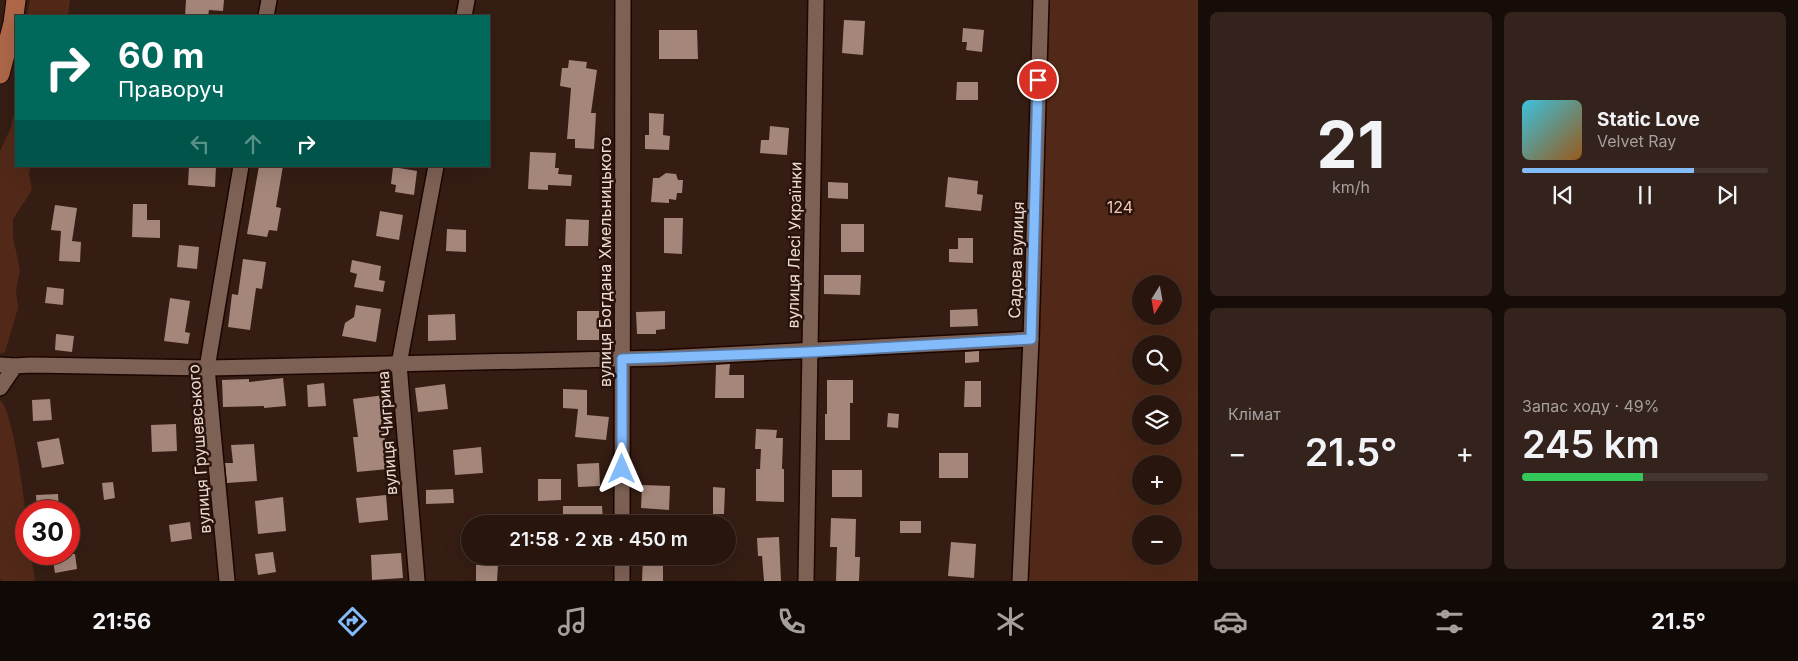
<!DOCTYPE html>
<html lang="uk">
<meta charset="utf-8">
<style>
:root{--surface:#28160e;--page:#34231c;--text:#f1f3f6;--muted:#a59f9e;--line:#44352e;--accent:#84bbfb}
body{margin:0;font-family:Inter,sans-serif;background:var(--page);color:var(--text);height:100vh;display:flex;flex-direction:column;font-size:19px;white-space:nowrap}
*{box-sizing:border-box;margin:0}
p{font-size:16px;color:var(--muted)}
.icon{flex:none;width:28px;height:28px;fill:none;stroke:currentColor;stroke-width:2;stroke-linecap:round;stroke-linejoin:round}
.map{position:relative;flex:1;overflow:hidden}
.drawer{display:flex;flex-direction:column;gap:12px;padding:12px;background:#160c08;width:600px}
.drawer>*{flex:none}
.guide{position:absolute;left:15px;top:15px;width:475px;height:152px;border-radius:0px;box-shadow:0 5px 20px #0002,0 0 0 1px var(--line);background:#00695c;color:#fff;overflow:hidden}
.needle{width:32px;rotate:191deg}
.fabs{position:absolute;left:1132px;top:275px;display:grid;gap:10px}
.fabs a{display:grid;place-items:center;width:50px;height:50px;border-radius:50%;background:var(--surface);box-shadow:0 5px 20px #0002,0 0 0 1px var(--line);font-size:25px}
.speed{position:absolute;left:15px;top:500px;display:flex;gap:10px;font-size:25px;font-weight:700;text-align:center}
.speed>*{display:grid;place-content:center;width:65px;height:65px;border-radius:50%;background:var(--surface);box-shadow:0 5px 20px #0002,0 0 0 1px var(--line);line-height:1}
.speed .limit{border:8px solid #d22;background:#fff;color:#111}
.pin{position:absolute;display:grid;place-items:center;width:42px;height:42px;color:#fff;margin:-21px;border:2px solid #fff;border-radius:50%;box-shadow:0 1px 5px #0007}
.me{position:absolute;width:55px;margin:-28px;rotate:0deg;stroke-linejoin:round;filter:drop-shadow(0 0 4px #0008)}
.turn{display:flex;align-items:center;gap:18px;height:105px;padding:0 20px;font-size:22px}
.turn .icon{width:65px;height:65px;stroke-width:2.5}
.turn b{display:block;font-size:35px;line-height:42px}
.lanes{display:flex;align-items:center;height:48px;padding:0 20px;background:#0003;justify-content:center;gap:25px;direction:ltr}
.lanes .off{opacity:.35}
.big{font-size:38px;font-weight:600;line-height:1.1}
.drawer .widget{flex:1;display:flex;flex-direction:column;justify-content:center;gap:8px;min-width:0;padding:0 18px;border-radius:8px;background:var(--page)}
.drawer .dial{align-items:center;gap:0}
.dial b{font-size:65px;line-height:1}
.song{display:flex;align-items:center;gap:15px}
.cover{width:60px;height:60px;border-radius:8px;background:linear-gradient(135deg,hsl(190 70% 55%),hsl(30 70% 35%))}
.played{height:5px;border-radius:2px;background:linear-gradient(90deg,var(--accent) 70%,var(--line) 70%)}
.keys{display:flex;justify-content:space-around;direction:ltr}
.heat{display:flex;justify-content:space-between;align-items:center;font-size:28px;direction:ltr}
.charge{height:8px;border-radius:4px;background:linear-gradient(90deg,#34c759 49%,var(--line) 0)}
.drawer .tiles{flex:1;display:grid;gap:12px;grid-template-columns:repeat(2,1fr)}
.trip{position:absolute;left:461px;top:515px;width:275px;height:50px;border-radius:25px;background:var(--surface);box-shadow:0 5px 20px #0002,0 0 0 1px var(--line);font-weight:600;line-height:50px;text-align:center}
.menu{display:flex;height:80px;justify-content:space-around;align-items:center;background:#100906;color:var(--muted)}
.menu .icon{width:35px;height:35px}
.menu .selected{color:var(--accent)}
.menu b{font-size:22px;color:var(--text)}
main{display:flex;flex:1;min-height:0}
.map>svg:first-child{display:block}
</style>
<main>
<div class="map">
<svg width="1198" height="581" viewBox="0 0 1198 581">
<rect width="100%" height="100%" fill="#351d13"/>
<g fill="#522918" fill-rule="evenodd">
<path d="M30 0H70L68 16H27Z"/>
<path d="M1050 0H1198V581H1029ZM1141 284H1174V316H1141ZM1141 344H1174V376H1141ZM1141 404H1174V436H1141ZM1141 464H1174V496H1141ZM1141 524H1174V556H1141Z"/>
<path d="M16 103V166H31L29 174 32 190 13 219V237L20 270 16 290 18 308 5 352 0 354V151L11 127Z"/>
<path d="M0 400C12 408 25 500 26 519 27 530 26 542 26 554H31L35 581H1L0 578Z"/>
</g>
<g fill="#a5867a">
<path d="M186 0H224L223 11 209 10 208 16H185Z"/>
<path d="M844 20 865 21 863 55 842 53Z"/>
<path d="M963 28 984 30 982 52 966 50 967 42H962Z"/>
<path d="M659 30H697L698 59H659Z"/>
<path d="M569 60 587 62 586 68 597 70 591 113H596L594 149 575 148V139H567L571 88 560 86 562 68H568Z"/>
<path d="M957 82H978V100H956Z"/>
<path d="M649 113 664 114 663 135 670 136 669 150 645 149V135H649Z"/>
<path d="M770 126 789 128 787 155 760 153 761 140H769Z"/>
<path d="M530 152 556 153 555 168H559L558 174 572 175 571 186 548 185V190L528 189Z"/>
<path d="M189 166H216L215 187 188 185Z"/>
<path d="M259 166H283L276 207 281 208 277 231 269 230 267 237 247 234Z"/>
<path d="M393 167 417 171 414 195 395 192 396 185 391 184Z"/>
<path d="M666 173 676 174 678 180H683L682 193H677L676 200 669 199V203L651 202 653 178H659Z"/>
<path d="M948 177 978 181 977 194 983 195 981 211 945 207Z"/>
<path d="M828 182 848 183V199L828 198Z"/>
<path d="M133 204H147V220H160V238L132 237Z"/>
<path d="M55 205 77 208 72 241 81 242 80 262 59 261 61 231 51 230Z"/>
<path d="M380 211 403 215 399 240 376 236Z"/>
<path d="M664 218H683L682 254 664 253Z"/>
<path d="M566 219 589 220 588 246H565Z"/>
<rect x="841" y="224" width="23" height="28"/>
<path d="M447 229 466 230V252L446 251Z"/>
<path d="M958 238H973V263L949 262V249H958Z"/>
<path d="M179 245 199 247 197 269 177 267Z"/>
<path d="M243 259 266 262 262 289 256 288 250 330 228 327 232 294 238 295Z"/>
<path d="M352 260 381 266 379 280 385 281 383 292 354 287 357 274 350 272Z"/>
<path d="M824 275H861L860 295 824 294Z"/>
<path d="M47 287 64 289 63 305 45 303Z"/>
<path d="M170 298 190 301 185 332 190 333 188 344 164 341Z"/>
<path d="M356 305 381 309 376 342 342 336 345 323 354 317Z"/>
<path d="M977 309 978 326 950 327V310Z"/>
<rect x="577" y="311" width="22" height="29"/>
<path d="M665 311V329L656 330V334H637L636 312Z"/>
<path d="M455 314 456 340 428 341V315Z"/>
<path d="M56 334 74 336 72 352 55 350Z"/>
<path d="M979 351V362L965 363V352Z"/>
<path d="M730 364 729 375H744V398H715L716 365Z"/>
<path d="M283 378 286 406 264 408V406L223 407 222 380 249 379V382Z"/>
<path d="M827 380H853V403H850V440H825V414H827Z"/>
<path d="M965 381H981V407H964Z"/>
<path d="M324 383 326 406 308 407 307 385Z"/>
<path d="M445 384 448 409 418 412 415 388Z"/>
<path d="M563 389 587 390V415L609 417 606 440 575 437 578 409 563 408Z"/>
<path d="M385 395 388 422 383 423 388 469 357 472 353 437H358L353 399Z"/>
<path d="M50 399 52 420 33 421 32 400Z"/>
<path d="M888 413 899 414 898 428 887 427Z"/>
<path d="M176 424 177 451 152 452 151 425Z"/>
<path d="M756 429 777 430 776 438H783L782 469H784V502L756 501V469H760L761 449H755Z"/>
<path d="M59 438 64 464 42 468 37 442Z"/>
<path d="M254 444 257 481 227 483 225 463H233L231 445Z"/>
<path d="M481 447 483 473 455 475 453 450Z"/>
<rect x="939" y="453" width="29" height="25"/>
<path d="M599 463 600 486 578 487 577 464Z"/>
<rect x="832" y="470" width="30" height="27"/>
<path d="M538 479H561V500L538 501Z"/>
<path d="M113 482 115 498 104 500 102 483Z"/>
<path d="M642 485 670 486 669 510 641 508Z"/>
<path d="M713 487 725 488 724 514H713Z"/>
<path d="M453 489 454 503 426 504V490Z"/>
<path d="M58 494 59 511H37L36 495Z"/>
<path d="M386 495 388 520 359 523 356 498Z"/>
<path d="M283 497 286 531 258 534 255 501Z"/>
<path d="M563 506H602L603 520H563Z"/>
<path d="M831 518 856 519 855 557H860L859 581H836L837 547H830Z"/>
<rect x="900" y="521" width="21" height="12"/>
<path d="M190 522 192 539 171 542 169 525Z"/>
<path d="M779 537 781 581H764L762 556H758L757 538Z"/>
<path d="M951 542 976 544 974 578 948 576Z"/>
<path d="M273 552 276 572 258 575 255 554Z"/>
<path d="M401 553 403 578 372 580 371 555Z"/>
<path d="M52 554H75L77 569 55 573Z"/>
<path d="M643 556H666V566H663V581H642Z"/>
<path d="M476 565H498L497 581H476Z"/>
</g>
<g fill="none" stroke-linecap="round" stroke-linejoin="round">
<g stroke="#1b0601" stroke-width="18">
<g id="minor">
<path d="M266 16 269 0"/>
<path d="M464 16 467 0"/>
<path d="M0 365 15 366"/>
<path d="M0 388 15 366 31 365 207 368 662 358 1031 339"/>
<path d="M622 524 623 0"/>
<path d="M622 556V581"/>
<path d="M227 581 207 368 241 166"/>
<path d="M417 581 399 364 436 166"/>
<path d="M806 581 816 0"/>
<path d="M1020 581 1031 339 1041 0"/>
</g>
</g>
<g stroke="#1b0601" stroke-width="21">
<path id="major" d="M0 74 13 23 16 0"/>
</g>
<use href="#minor" stroke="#7e6155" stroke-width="15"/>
<use href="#major" stroke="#ae6749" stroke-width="19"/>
</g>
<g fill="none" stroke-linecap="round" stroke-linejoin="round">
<g stroke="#567aa3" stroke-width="12">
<path id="route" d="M622 469V359L809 352 1031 339 1038 80"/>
</g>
<use href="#route" stroke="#84bbfb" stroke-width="9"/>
</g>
<g text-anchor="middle" stroke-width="5" stroke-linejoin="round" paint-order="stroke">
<g font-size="16" fill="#f6cab9" stroke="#2a130a">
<text x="1120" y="213">124</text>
</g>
<g font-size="16" fill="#ecdbd4" stroke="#2a130a">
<text transform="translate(794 245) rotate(-89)" y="6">вулиця Лесі Українки</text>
<text transform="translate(1016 260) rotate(-88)" y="6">Садова вулиця</text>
<text transform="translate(605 262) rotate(-90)" y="6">вулиця Богдана Хмельницького</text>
<text transform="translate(387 433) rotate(-94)" y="6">вулиця Чигрина</text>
<text transform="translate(199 449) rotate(-94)" y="6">вулиця Грушевського</text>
</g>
</g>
</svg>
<div class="fabs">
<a><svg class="needle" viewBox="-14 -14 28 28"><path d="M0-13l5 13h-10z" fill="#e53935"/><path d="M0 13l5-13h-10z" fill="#a59f9e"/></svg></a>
<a><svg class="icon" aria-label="search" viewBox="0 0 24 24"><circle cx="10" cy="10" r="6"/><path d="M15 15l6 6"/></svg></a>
<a><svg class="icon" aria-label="layers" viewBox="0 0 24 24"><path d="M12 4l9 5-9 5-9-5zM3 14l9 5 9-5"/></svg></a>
<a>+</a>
<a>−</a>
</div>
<div class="speed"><div class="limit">30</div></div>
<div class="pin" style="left:1038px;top:80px;background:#d93025"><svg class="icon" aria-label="arrive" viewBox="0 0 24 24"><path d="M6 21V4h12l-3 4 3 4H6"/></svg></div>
<svg class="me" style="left:622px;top:469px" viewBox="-20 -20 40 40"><path d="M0-17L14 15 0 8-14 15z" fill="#84bbfb" stroke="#fff" stroke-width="4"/></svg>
<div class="trip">21:58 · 2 хв · 450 m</div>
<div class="guide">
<div class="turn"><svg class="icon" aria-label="right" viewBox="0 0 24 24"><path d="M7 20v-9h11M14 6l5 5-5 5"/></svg><div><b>60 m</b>Праворуч</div></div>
<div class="lanes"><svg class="icon off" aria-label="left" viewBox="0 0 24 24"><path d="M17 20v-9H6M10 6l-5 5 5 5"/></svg><svg class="icon off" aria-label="ahead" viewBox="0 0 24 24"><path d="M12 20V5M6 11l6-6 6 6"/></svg><svg class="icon" aria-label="right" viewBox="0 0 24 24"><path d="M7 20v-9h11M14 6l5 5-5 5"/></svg></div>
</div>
</div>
<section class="drawer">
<div class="tiles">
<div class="widget dial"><b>21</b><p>km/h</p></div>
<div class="widget">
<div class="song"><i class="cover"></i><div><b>Static Love</b><p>Velvet Ray</p></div></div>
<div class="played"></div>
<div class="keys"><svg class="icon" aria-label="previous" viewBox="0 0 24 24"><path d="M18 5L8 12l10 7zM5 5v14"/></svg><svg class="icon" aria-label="pause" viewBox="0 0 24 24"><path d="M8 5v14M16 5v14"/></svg><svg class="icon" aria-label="next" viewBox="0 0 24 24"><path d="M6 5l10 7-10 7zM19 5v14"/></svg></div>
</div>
<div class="widget"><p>Клімат</p>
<div class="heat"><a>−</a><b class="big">21.5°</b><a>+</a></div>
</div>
<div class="widget"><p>Запас ходу · 49%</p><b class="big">245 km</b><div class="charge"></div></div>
</div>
</section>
</main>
<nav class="menu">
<b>21:56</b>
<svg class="icon selected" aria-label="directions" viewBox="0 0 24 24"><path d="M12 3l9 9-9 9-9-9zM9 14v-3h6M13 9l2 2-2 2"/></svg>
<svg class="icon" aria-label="music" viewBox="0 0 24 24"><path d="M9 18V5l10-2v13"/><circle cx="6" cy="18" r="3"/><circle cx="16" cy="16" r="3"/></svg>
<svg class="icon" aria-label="phone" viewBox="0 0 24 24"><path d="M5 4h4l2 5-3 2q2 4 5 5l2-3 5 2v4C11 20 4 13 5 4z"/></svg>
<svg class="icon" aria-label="climate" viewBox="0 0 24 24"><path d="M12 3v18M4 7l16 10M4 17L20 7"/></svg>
<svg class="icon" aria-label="car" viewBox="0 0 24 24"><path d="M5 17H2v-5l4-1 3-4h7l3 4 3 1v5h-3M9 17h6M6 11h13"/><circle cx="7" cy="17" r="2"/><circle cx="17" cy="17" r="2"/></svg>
<svg class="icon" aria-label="filters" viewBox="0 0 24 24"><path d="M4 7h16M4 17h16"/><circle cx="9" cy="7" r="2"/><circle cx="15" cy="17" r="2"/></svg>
<b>21.5°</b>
</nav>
